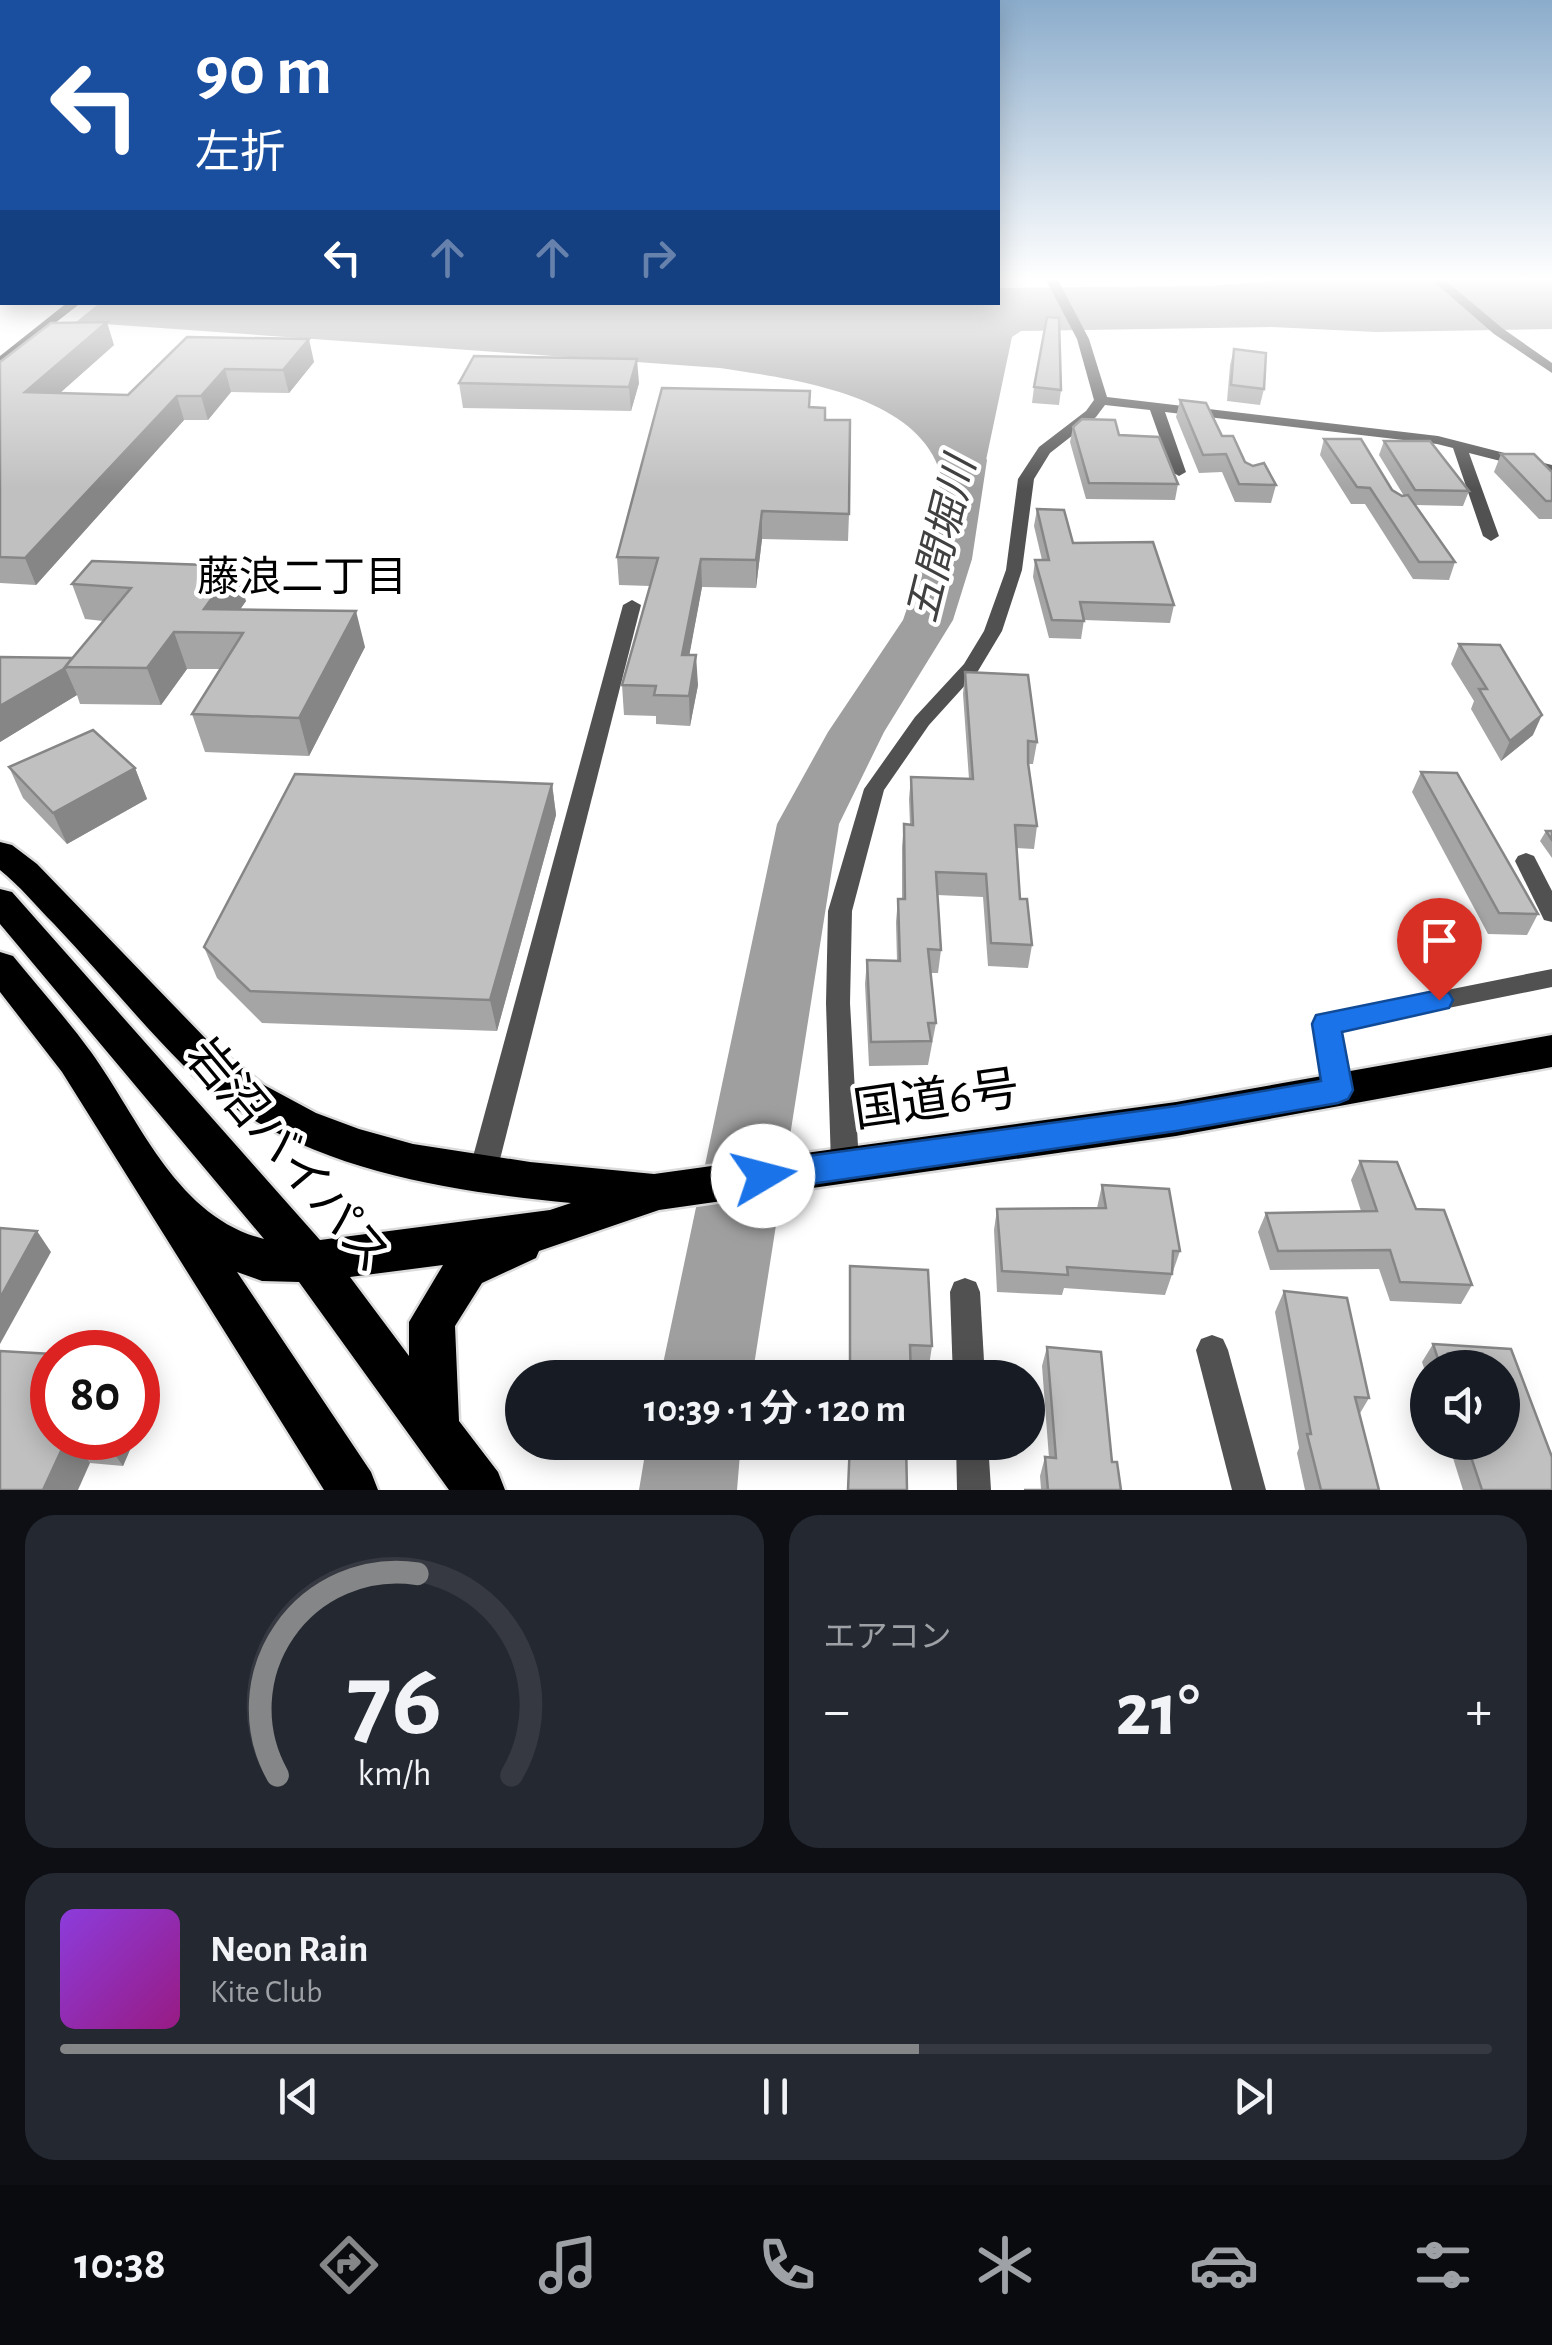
<!DOCTYPE html>
<html lang="ja">
<meta charset="utf-8">
<style>
:root{--surface:#171b24;--page:#242831;--text:#f1f3f6;--muted:#9ea1a6;--line:#363941;--accent:#858687}
body{margin:0;font-family:"Alegreya Sans","Noto Sans JP",sans-serif;background:var(--page);color:var(--text);height:100vh;display:flex;flex-direction:column;font-size:38px;white-space:nowrap}
*{box-sizing:border-box;margin:0}
p{font-size:32px;color:var(--muted)}
.icon{flex:none;width:55px;height:55px;fill:none;stroke:currentColor;stroke-width:2;stroke-linecap:round;stroke-linejoin:round}
.map{position:relative;height:1490px;overflow:hidden}
.drawer{display:flex;flex-direction:column;gap:25px;padding:25px;background:#0d0f14;flex:1}
.drawer>*{flex:none}
.hud{position:absolute;left:0px;top:0px;width:1000px;height:305px;box-shadow:0 5px 25px #0003;background:#1a4fa0;color:#fff;overflow:hidden}
.controls{position:absolute;left:1410px;top:1350px;display:grid;gap:20px}
.controls a{display:grid;place-items:center;width:110px;height:110px;border-radius:50%;background:var(--surface);box-shadow:0 5px 25px #0003;font-size:50px}
.speed{position:absolute;left:30px;top:1330px;display:flex;gap:20px;font-size:50px;font-weight:700;text-align:center}
.speed>*{display:grid;place-content:center;width:130px;height:130px;border-radius:50%;background:var(--surface);box-shadow:0 5px 25px #0003;line-height:1}
.speed .limit{border:15px solid #d22;background:#fff;color:#111}
.pin{position:absolute;display:grid;place-items:center;width:85px;height:85px;color:#fff;margin:-102px -42px;border-radius:50% 50% 50% 0;rotate:-45deg;box-shadow:0 0 10px #0007}
.pin .icon{rotate:45deg}
.me{position:absolute;width:110px;margin:-55px;rotate:82deg;stroke-linejoin:round;filter:drop-shadow(0 0 8px #0008)}
.turn{display:flex;align-items:center;gap:35px;height:210px;padding:0 30px;font-size:45px}
.turn .icon{width:130px;height:130px;stroke-width:2.5}
.turn b{display:block;font-size:70px;line-height:85px}
.lanes{display:flex;align-items:center;height:95px;padding:0 30px;background:#0003;justify-content:center;gap:50px;direction:ltr}
.lanes .off{opacity:.35}
.big{font-size:75px;font-weight:700;line-height:1.1}
.drawer .tile{flex:1;display:flex;flex-direction:column;justify-content:center;gap:15px;min-width:0;padding:0 35px;border-radius:30px;background:var(--page)}
.drawer .dial{align-items:center;gap:0}
.dial svg{height:260px;overflow:visible;fill:none;stroke:var(--line);stroke-width:7;stroke-linecap:round;text-anchor:middle}
.dial text{fill:var(--text);stroke:none}
.song{display:flex;align-items:center;gap:30px}
.cover{width:120px;height:120px;border-radius:15px;background:linear-gradient(135deg,hsl(270 70% 55%),hsl(310 70% 35%))}
.played{height:10px;border-radius:5px;background:linear-gradient(90deg,var(--accent) 60%,var(--line) 60%)}
.keys{display:flex;justify-content:space-around;direction:ltr}
.heat{display:flex;justify-content:space-between;align-items:center;font-size:55px;direction:ltr}
.drawer .tiles{flex:1;display:grid;gap:25px;grid-template-columns:1fr 1fr}
.tile:last-child{grid-column:span 2}
.trip{position:absolute;left:505px;top:1360px;width:540px;height:100px;border-radius:50px;background:var(--surface);box-shadow:0 5px 25px #0003;font-weight:700;line-height:100px;text-align:center}
.dock{display:flex;height:160px;justify-content:space-around;align-items:center;background:#090b0e;color:var(--muted)}
.dock .icon{width:70px;height:70px}
.dock .selected{color:var(--accent)}
.dock b{font-size:45px;color:var(--text)}
.map>svg:first-child{display:block}
</style>
<div class="map">
<svg width="1552" height="1490" viewBox="0 0 1552 1490">
<rect width="100%" height="100%" fill="#fff"/>
<path fill="#9f9f9f" d="M1283 280H1552V329L1376 332 1272 327 1021 331 1012 337 970 536 933 532C936 517 945 494 942 479 923 394 791 379 720 368L76 322 101 302H998V288L1210 286Z"/>
<g fill="none" stroke-linecap="round" stroke-linejoin="round">
<g fill="#9f9f9f" fill-rule="evenodd">
<path d="M0 280H2V298L0 297Z"/>
<path d="M966 447 981 451 987 460 972 559 953 620 884 732 839 824 752 1378H660L777 824 828 732 903 620 924 559 945 460 951 451Z"/>
<path d="M647 1442H741L737 1490H639Z"/>
</g>
<g stroke="#dbdbdb" stroke-width="5">
<path id="highway" d="M0 842 12 845 37 864 209 1042 264 1085 316 1113 359 1129 413 1144 530 1162 654 1174 1176 1102 1552 1035V1067L1176 1136 659 1210 539 1251 536 1258 482 1283 455 1326 459 1421 498 1472 505 1490H449L299 1282 262 1281 237 1272 371 1472 378 1490H324L62 1072 0 992V952L13 956C39 988 67 1019 91 1052 140 1120 176 1217 264 1239L0 924V889L12 892 320 1240 550 1210 571 1203C437 1190 282 1166 183 1065 138 1020 98 970 54 924 36 906 20 886 0 870ZM443 1265 409 1322V1356L350 1277Z"/>
</g>
<g fill="#515151" fill-rule="evenodd">
<path d="M1046 280H1058L1089 339 1107 397 1438 436 1552 465V474L1469 453 1499 536 1491 541 1483 536 1453 448 1437 444 1165 412 1186 472 1179 476 1172 472 1150 410 1105 405 1096 417 1050 453 1034 479 1022 570 1002 631 978 671 929 725 884 790 852 911 850 1003 859 1164 855 1173 845 1176 835 1173 831 1164 826 1003 828 911 864 789 915 717 964 664 984 631 1006 570 1018 479 1039 447 1086 411 1094 400 1077 339Z"/>
<path d="M1432 280H1445L1502 328 1552 363V373L1494 334Z"/>
<path d="M632 600 641 605 496 1175 492 1184 482 1187 472 1184 468 1175 623 605Z"/>
<path d="M1526 853 1534 856 1552 891V922L1544 920 1515 861 1518 856Z"/>
<path d="M1552 969V987L1340 1030 1350 1090 1346 1098 1337 1101 1328 1098 1313 1023 1317 1016Z"/>
<path d="M965 1278 976 1282 980 1292 985 1378H953L950 1292 954 1282Z"/>
<path d="M1212 1335 1223 1339 1228 1350 1266 1490H1232L1196 1350 1201 1339Z"/>
<path d="M956 1442H988L991 1490H957Z"/>
</g>
<path fill="#1e1e1e" fill-rule="evenodd" d="M68 302H82L0 366V356Z"/>
<use href="#highway" fill="#000" fill-rule="evenodd"/>
</g>
<g fill="#a5a5a5">
<path d="M187 337 314 362 289 393 231 392 208 420H184L36 585 0 583V362L114 345 60 393 128 395Z"/>
<path d="M1234 349 1264 389 1260 405 1227 401 1230 365Z"/>
<path d="M459 383H639L631 411 463 408Z"/>
<path d="M1034 387 1061 390 1059 405 1032 403Z"/>
<path d="M810 391V407L825 420 849 514 848 541 762 539 756 588 702 587 689 655 698 685 690 726 656 724V716L624 715 622 685 650 586 619 585 617 557Z"/>
<path d="M1180 400 1222 436 1245 462 1276 485 1271 503 1235 502 1222 472 1199 473 1176 417Z"/>
<path d="M1073 427 1119 435 1178 484 1175 500 1086 499 1070 442Z"/>
<path d="M1324 439 1402 496H1404L1379 455 1384 441 1469 491 1463 506 1415 505 1455 562 1449 580 1413 579 1365 504H1351L1320 455Z"/>
<path d="M1501 454 1552 472V519H1539L1494 472Z"/>
<path d="M1037 509 1073 543 1174 605 1170 623 1084 620 1081 639 1049 638 1033 577 1035 560H1042L1034 526Z"/>
<path d="M92 561 246 601 240 609 365 647 309 756 205 752 192 714 220 669H187L161 705 80 704 77 695 0 742V657L72 658 103 621 85 619 72 584Z"/>
<path d="M1459 644 1533 735 1501 761 1471 709 1474 701 1451 664Z"/>
<path d="M965 672 1037 742 1033 764H1028L1037 826 1034 849 1016 848 1020 899 1032 945 1028 968 988 966 983 897 937 895 941 950 938 973H930L936 1023 928 1065 869 1066 865 984 867 960 897 961 896 922 898 899H902V847L904 824 910 825 909 799 911 777 969 779 963 694Z"/>
<path d="M9 767 135 768 147 799 67 844 23 798Z"/>
<path d="M1421 772 1538 914 1527 935 1488 934 1412 792Z"/>
<path d="M552 784 556 815 497 1031 262 1023 217 978 204 947Z"/>
<path d="M1546 831H1552V858L1540 841Z"/>
<path d="M1360 1161 1416 1209 1472 1285 1461 1304 1390 1301 1379 1269 1270 1270 1258 1232 1266 1213 1361 1211 1351 1180Z"/>
<path d="M1102 1185 1180 1251 1165 1295 1064 1288 1062 1295 997 1292 994 1230 997 1209 1097 1208Z"/>
<path d="M850 1266 932 1346 929 1366 910 1365 911 1378H849Z"/>
<path d="M1284 1291 1369 1398 1359 1415 1379 1490H1305L1297 1453 1299 1448 1275 1312Z"/>
<path d="M1433 1344 1511 1349 1552 1457V1490H1463L1448 1442H1502V1368H1428V1380L1422 1362Z"/>
<path d="M1047 1347 1112 1462 1121 1490 1041 1489 1040 1476 1045 1457 1049 1458 1042 1366Z"/>
<path d="M52 1438H135L123 1466 90 1463Z"/>
</g>
<g fill="#868686">
<path d="M107 322 114 345 34 416 25 392Z"/>
<path d="M309 339 314 362 289 393 283 370Z"/>
<path d="M637 359 639 383 631 411 629 387Z"/>
<path d="M225 369 231 392 208 420 201 396Z"/>
<path d="M177 396 184 420 36 585 25 558Z"/>
<path d="M762 511V539L756 588V560Z"/>
<path d="M701 559 702 587 684 684 682 655Z"/>
<path d="M235 566 246 601 224 633 204 609Z"/>
<path d="M356 611 365 647 309 756 299 718Z"/>
<path d="M174 632 187 669 161 705 147 668Z"/>
<path d="M696 655 698 685 690 726 689 696Z"/>
<path d="M65 668 77 695 0 742V706Z"/>
<path d="M1542 715 1533 735 1501 761 1510 741Z"/>
<path d="M135 768 147 799 67 844 53 813Z"/>
<path d="M552 784 556 815 497 1031 490 1000Z"/>
<path d="M37 1231 51 1252 0 1344V1298Z"/>
<path d="M138 1360 156 1389 138 1433Z"/>
<path d="M67 1438H71L90 1463 78 1490H43Z"/>
<path d="M103 1438H135L123 1466Z"/>
</g>
<g fill="#c0c0c0" stroke="#868686" stroke-width="2.5">
<path d="M1047 317 1059 318 1061 390 1034 387Z"/>
<path d="M107 322 25 392 128 395 187 337 309 339 283 370 225 369 201 396H177L25 558 0 557V362L51 323Z"/>
<path d="M1234 349 1266 353 1264 389 1231 385Z"/>
<path d="M474 356 637 359 629 387 459 383Z"/>
<path d="M662 388 810 391 809 407 825 408V420H850L849 514 762 511 756 560 701 559 682 655H696L689 696 654 695 656 686 622 685 658 558 617 557Z"/>
<path d="M1180 400 1206 403 1222 436H1233L1245 462 1253 466 1264 463 1276 485 1239 484 1226 454 1203 455Z"/>
<path d="M1082 419 1115 420 1119 435 1159 437 1178 484 1089 483 1073 427Z"/>
<path d="M1324 439H1361L1392 490 1402 496 1408 495 1455 562H1419L1370 488 1357 487Z"/>
<path d="M1384 441H1430L1469 491 1415 490Z"/>
<path d="M1501 454H1534L1552 472V501H1546Z"/>
<path d="M1037 509 1064 510 1073 543 1153 542 1174 605 1080 602 1084 621 1052 620 1035 560H1049Z"/>
<path d="M92 561 235 566 204 609 356 611 299 718 192 714 243 633 174 632 147 668 65 667 131 588 72 584Z"/>
<path d="M1459 644 1500 645 1542 715 1510 741 1479 689H1487Z"/>
<path d="M0 657 72 658 65 667H67L0 706Z"/>
<path d="M965 672 1028 675 1037 742 1028 741V763L1037 826 1015 825 1020 899H1027L1032 945 991 943 986 874 936 872 941 950 928 949 936 1023H928L931 1041 871 1042 867 960 900 961 898 899H905L904 824 913 825 911 777 973 779Z"/>
<path d="M93 730 135 768 53 813 9 767Z"/>
<path d="M1421 772 1457 773 1538 914 1499 913Z"/>
<path d="M295 774 552 784 490 1000 250 991 204 947Z"/>
<path d="M1546 831H1552V840Z"/>
<path d="M1360 1161 1397 1162 1416 1209 1444 1210 1472 1285 1400 1282 1390 1250 1278 1251 1266 1213 1377 1211Z"/>
<path d="M1102 1185 1169 1189 1180 1251H1173L1172 1274 1067 1267 1068 1275 1002 1271 997 1209 1106 1208Z"/>
<path d="M0 1228 37 1231 0 1298Z"/>
<path d="M850 1266 928 1270 932 1346 910 1345 911 1378H850Z"/>
<path d="M1284 1291 1347 1298 1369 1398 1355 1397 1379 1490H1321L1307 1434H1311Z"/>
<path d="M1433 1344 1511 1349 1552 1457V1490H1482L1466 1442H1502V1368H1441Z"/>
<path d="M1047 1347 1101 1352 1112 1462H1117L1121 1490H1024H1048L1045 1457 1056 1458Z"/>
<path d="M0 1351 52 1354V1438H67L43 1490H0Z"/>
<path d="M850 1442H906L907 1490H848Z"/>
</g>
<linearGradient id="sky" x2="0" y2="1"><stop stop-color="#8baccb"/><stop offset="0.57" stop-color="#fff"/><stop offset="1" stop-color="#fff" stop-opacity="0"/></linearGradient>
<rect width="1552" height="489" fill="url(#sky)"/>
<path fill="#1a73e8" stroke="#114b97" stroke-width="2.5" d="M1439 990 1449 993 1453 1000 1449 1008 1342 1032 1353 1090 1348 1099 1338 1103 1176 1131 763 1191 751 1186 747 1176 751 1167 763 1162 1176 1106 1321 1081 1312 1024 1316 1015Z"/>
<g text-anchor="middle" stroke-width="9" stroke-linejoin="round" paint-order="stroke">
<g font-size="42" font-style="italic" fill="#404040" stroke="#fff">
<text transform="translate(940 539) rotate(-76)" y="15">五間堀川</text>
</g>
<g font-size="42" fill="#000" stroke="#fff">
<text x="302" y="591">藤浪二丁目</text>
</g>
<g font-size="48" fill="#000" stroke="#fff">
<text transform="translate(936 1098) rotate(-8)" y="17">国道6号</text>
<text transform="translate(289 1155) rotate(50)" y="17">岩沼バイパス</text>
</g>
</g>
</svg>
<div class="controls">
<a><svg class="icon" aria-label="sound" viewBox="0 0 24 24"><path d="M4 9h4l5-4v14l-5-4H4zM17 9q2 3 0 6"/></svg></a>
</div>
<div class="speed"><div class="limit">80</div></div>
<div class="pin" style="left:1439px;top:1000px;background:#d93025"><svg class="icon" aria-label="arrive" viewBox="0 0 24 24"><path d="M6 21V4h12l-3 4 3 4H6"/></svg></div>
<svg class="me" style="left:763px;top:1176px" viewBox="-20 -20 40 40"><circle r="19" fill="#fff"/><path d="M0-13L10 11 0 6-10 11z" fill="#1a73e8"/></svg>
<div class="trip">10:39 · 1 分 · 120 m</div>
<div class="hud">
<div class="turn"><svg class="icon" aria-label="left" viewBox="0 0 24 24"><path d="M17 20v-9H6M10 6l-5 5 5 5"/></svg><div><b>90 m</b>左折</div></div>
<div class="lanes"><svg class="icon" aria-label="left" viewBox="0 0 24 24"><path d="M17 20v-9H6M10 6l-5 5 5 5"/></svg><svg class="icon off" aria-label="ahead" viewBox="0 0 24 24"><path d="M12 20V5M6 11l6-6 6 6"/></svg><svg class="icon off" aria-label="ahead" viewBox="0 0 24 24"><path d="M12 20V5M6 11l6-6 6 6"/></svg><svg class="icon off" aria-label="right" viewBox="0 0 24 24"><path d="M7 20v-9h11M14 6l5 5-5 5"/></svg></div>
</div>
</div>
<section class="drawer">
<div class="tiles">
<div class="tile dial"><svg viewBox="0 0 100 80">
<path d="M14 69A42 42 0 1 1 86 69"/>
<path d="M14 69A42 42 0 0 1 57 7" stroke="#858687"/>
<text x="50" y="56" font-size="32" font-weight="700">76</text>
<text x="50" y="72" font-size="11">km/h</text>
</svg></div>
<div class="tile"><p>エアコン</p>
<div class="heat"><a>−</a><b class="big">21°</b><a>+</a></div>
</div>
<div class="tile">
<div class="song"><i class="cover"></i><div><b>Neon Rain</b><p>Kite Club</p></div></div>
<div class="played"></div>
<div class="keys"><svg class="icon" aria-label="previous" viewBox="0 0 24 24"><path d="M18 5L8 12l10 7zM5 5v14"/></svg><svg class="icon" aria-label="pause" viewBox="0 0 24 24"><path d="M8 5v14M16 5v14"/></svg><svg class="icon" aria-label="next" viewBox="0 0 24 24"><path d="M6 5l10 7-10 7zM19 5v14"/></svg></div>
</div>
</div>
</section>
<nav class="dock">
<b>10:38</b>
<svg class="icon selected" aria-label="directions" viewBox="0 0 24 24"><path d="M12 3l9 9-9 9-9-9zM9 14v-3h6M13 9l2 2-2 2"/></svg>
<svg class="icon" aria-label="music" viewBox="0 0 24 24"><path d="M9 18V5l10-2v13"/><circle cx="6" cy="18" r="3"/><circle cx="16" cy="16" r="3"/></svg>
<svg class="icon" aria-label="phone" viewBox="0 0 24 24"><path d="M5 4h4l2 5-3 2q2 4 5 5l2-3 5 2v4C11 20 4 13 5 4z"/></svg>
<svg class="icon" aria-label="climate" viewBox="0 0 24 24"><path d="M12 3v18M4 7l16 10M4 17L20 7"/></svg>
<svg class="icon" aria-label="car" viewBox="0 0 24 24"><path d="M5 17H2v-5l4-1 3-4h7l3 4 3 1v5h-3M9 17h6M6 11h13"/><circle cx="7" cy="17" r="2"/><circle cx="17" cy="17" r="2"/></svg>
<svg class="icon" aria-label="filters" viewBox="0 0 24 24"><path d="M4 7h16M4 17h16"/><circle cx="9" cy="7" r="2"/><circle cx="15" cy="17" r="2"/></svg>
</nav>
